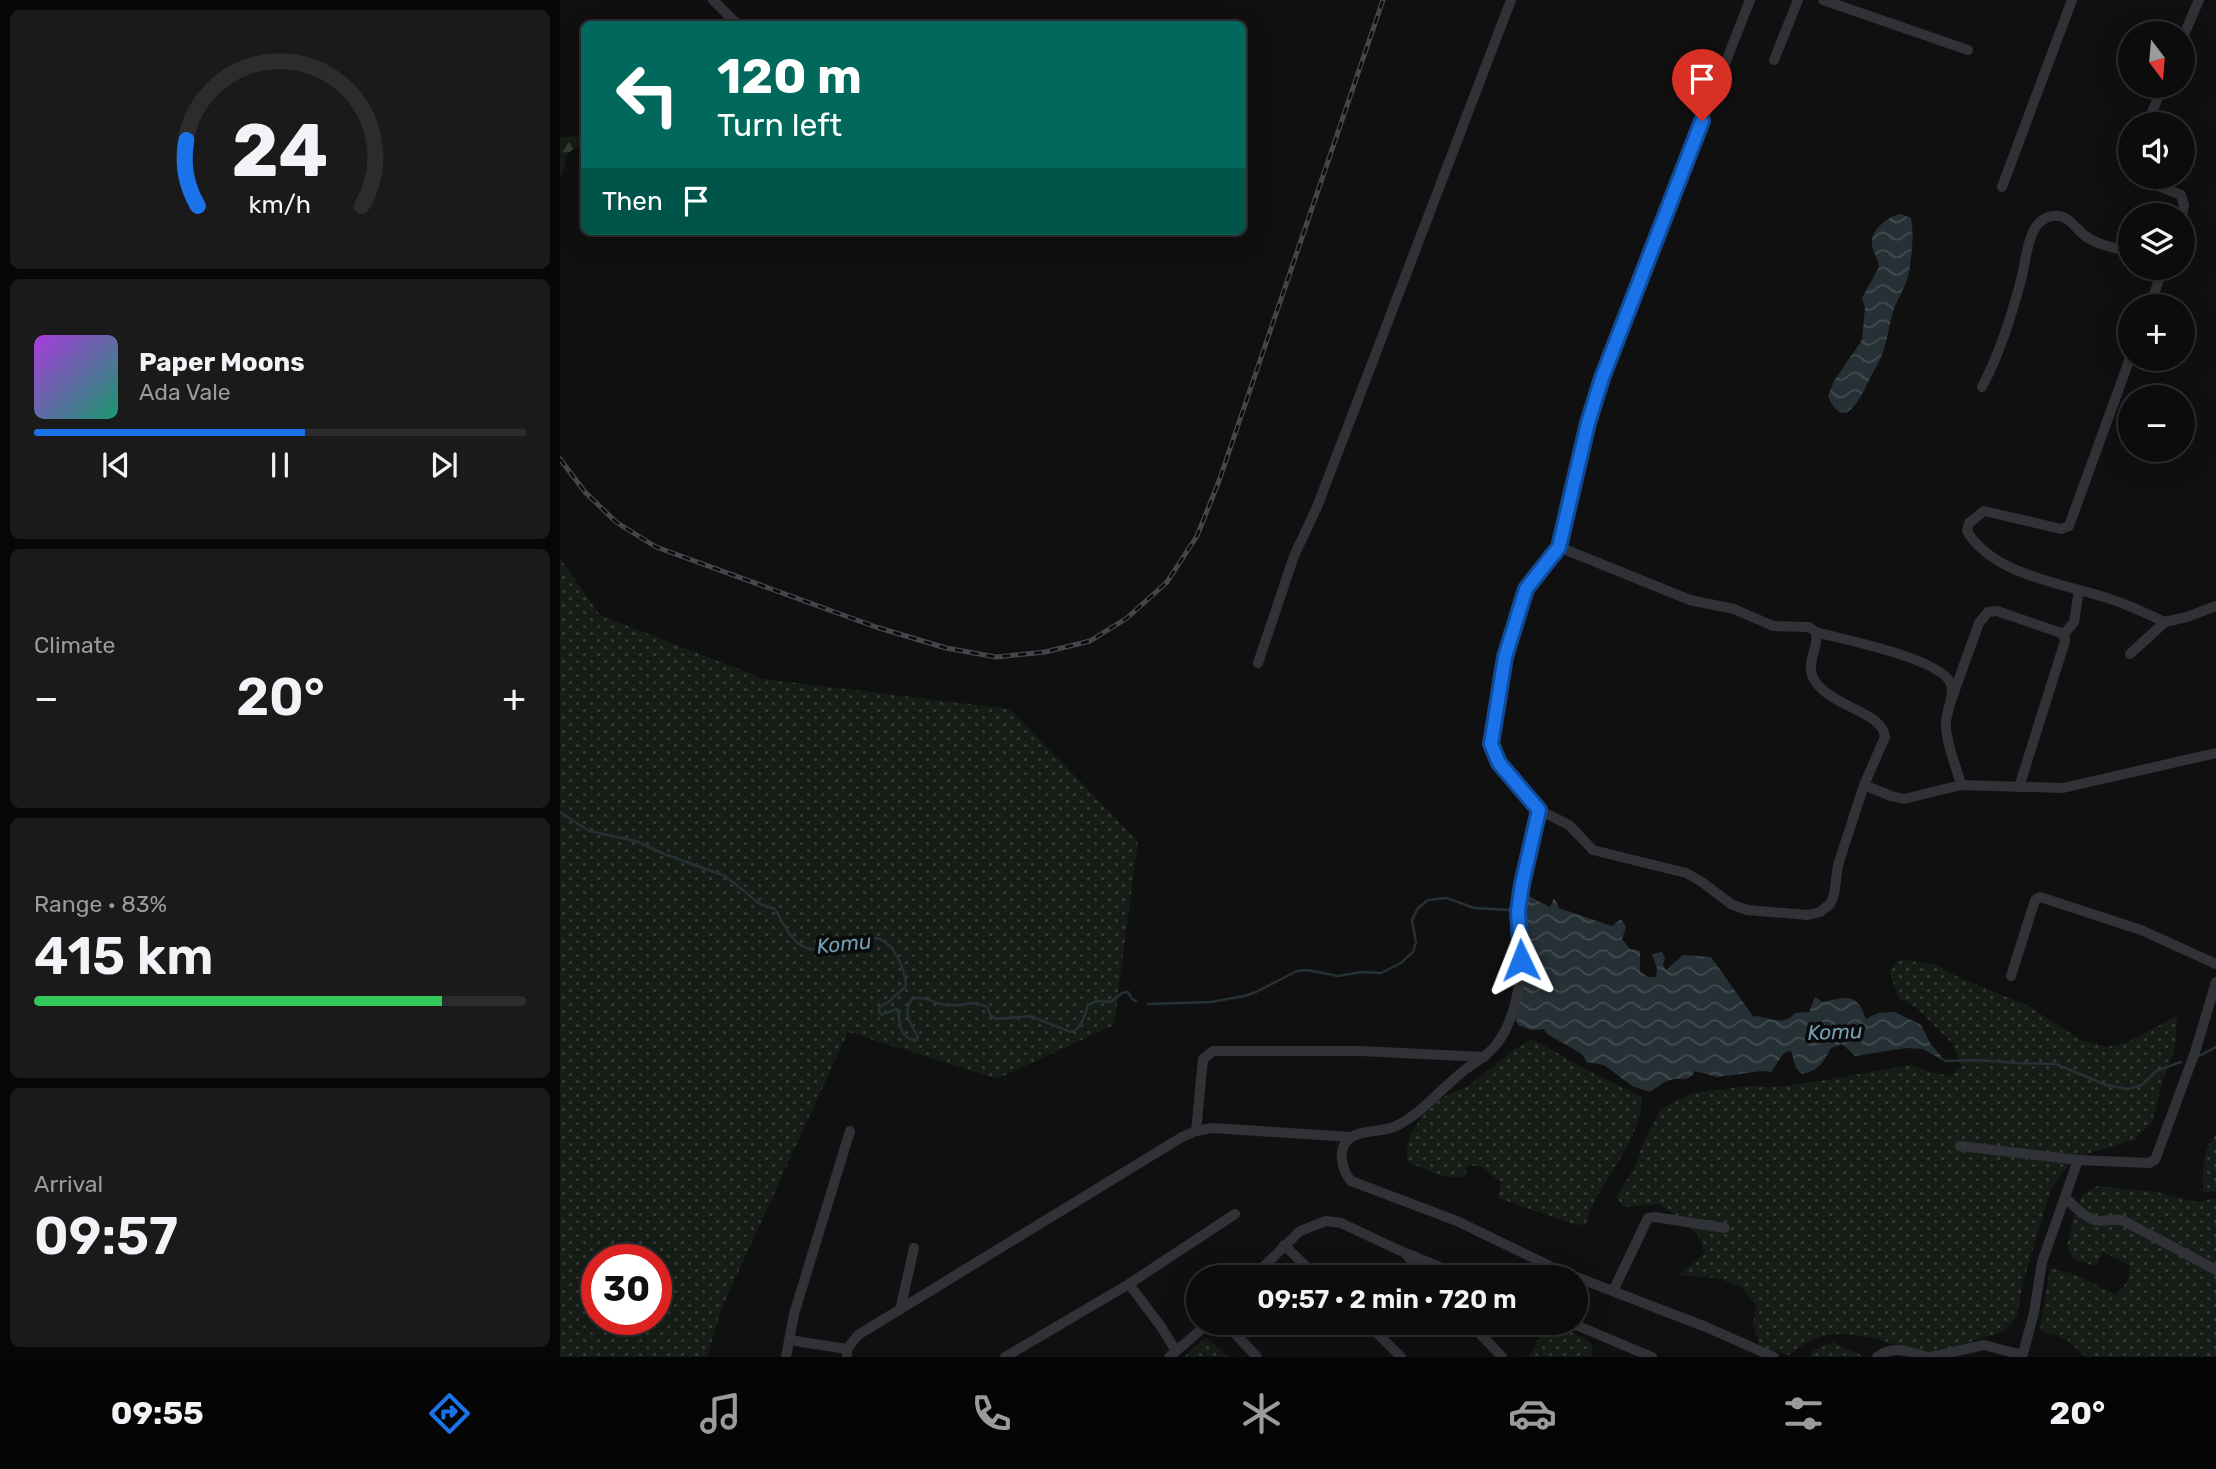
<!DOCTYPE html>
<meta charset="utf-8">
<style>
:root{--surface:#0c0c0d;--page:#1a1a1b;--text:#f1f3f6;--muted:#9a9b9d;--line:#2c2c2e;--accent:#1a73e8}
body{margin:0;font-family:Rubik,sans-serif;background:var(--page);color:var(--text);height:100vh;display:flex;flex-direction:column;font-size:26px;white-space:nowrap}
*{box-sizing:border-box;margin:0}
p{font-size:23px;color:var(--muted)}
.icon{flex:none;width:38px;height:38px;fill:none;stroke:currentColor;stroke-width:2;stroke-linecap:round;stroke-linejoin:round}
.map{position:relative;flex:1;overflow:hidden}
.sheet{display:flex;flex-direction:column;gap:10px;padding:10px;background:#070707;width:560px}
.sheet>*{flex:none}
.top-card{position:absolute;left:21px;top:21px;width:665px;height:214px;border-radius:10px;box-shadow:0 7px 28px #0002,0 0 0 2px var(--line);background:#00695c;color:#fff;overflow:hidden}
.needle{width:46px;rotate:164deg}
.buttons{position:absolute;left:1558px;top:21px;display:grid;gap:14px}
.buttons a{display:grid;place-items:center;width:77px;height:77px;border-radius:50%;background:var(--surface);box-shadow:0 7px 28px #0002,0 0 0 2px var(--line);font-size:35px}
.speed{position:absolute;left:21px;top:1244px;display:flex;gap:14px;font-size:35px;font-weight:700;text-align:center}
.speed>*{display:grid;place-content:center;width:91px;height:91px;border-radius:50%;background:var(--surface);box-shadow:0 7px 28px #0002,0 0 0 2px var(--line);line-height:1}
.speed .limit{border:10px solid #d22;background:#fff;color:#111}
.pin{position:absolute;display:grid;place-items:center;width:60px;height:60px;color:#fff;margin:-72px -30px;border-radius:50% 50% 50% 0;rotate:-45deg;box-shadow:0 0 7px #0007}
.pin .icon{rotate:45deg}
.me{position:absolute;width:77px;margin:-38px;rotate:358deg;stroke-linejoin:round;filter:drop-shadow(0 0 5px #0008)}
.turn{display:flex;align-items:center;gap:24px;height:147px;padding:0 21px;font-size:32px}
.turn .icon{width:91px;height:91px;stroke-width:2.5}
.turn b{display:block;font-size:49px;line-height:60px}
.then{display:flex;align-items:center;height:66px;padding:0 21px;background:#0003;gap:14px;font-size:26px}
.big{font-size:52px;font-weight:600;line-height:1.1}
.sheet .tile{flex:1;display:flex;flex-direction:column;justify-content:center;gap:10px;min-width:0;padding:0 24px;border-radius:10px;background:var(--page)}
.sheet .dial{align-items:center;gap:0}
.dial svg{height:182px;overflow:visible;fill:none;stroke:var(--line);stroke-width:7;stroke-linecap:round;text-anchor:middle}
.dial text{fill:var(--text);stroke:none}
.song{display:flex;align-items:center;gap:21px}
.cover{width:84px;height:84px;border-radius:10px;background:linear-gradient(135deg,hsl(280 70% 55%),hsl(160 70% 35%))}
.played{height:7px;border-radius:4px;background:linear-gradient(90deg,var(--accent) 55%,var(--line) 55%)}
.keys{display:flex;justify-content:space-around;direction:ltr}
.heat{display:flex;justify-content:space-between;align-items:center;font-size:38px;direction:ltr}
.charge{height:10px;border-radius:5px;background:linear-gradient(90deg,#34c759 83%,var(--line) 0)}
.trip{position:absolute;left:626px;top:1265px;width:402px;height:70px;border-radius:35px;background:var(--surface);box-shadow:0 7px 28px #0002,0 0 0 2px var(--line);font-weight:600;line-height:70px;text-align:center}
.tab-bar{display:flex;height:112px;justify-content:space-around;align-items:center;background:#050505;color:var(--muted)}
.tab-bar .icon{width:49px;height:49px}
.tab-bar .active{color:var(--accent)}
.tab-bar b{font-size:32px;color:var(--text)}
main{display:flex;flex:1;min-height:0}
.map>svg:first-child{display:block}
</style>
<main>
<section class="sheet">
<div class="tile dial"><svg viewBox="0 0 100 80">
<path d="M14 69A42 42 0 1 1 86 69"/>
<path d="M14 69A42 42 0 0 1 9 40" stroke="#1a73e8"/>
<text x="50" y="56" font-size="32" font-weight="700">24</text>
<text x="50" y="72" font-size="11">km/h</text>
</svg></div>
<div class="tile">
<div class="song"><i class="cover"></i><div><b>Paper Moons</b><p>Ada Vale</p></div></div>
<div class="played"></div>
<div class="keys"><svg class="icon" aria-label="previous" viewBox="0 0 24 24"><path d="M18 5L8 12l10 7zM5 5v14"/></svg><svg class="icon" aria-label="pause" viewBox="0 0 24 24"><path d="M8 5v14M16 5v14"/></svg><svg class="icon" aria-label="next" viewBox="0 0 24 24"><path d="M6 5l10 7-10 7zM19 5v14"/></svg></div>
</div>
<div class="tile"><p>Climate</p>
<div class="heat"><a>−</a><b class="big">20°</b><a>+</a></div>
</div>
<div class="tile"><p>Range · 83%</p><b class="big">415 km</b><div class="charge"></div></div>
<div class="tile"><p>Arrival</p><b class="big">09:57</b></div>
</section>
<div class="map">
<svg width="1656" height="1357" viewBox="0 0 1656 1357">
<defs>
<pattern id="green-dots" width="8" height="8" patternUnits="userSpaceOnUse" patternTransform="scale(1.75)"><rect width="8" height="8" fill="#161c16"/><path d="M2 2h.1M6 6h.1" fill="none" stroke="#353a36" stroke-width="1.8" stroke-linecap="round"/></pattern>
<pattern id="forest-firs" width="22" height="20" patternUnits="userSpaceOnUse" patternTransform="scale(1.75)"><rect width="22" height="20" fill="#161c16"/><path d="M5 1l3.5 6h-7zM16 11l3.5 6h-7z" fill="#353a36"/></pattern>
<pattern id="water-waves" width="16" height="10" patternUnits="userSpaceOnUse" patternTransform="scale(1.75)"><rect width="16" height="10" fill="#263136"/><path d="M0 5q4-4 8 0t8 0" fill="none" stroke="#424c51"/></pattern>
</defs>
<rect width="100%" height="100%" fill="#101011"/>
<g fill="url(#green-dots)" fill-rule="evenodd">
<path d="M0 558 40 615 204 679 450 709 578 841 554 1025 437 1079 288 1032 161 1310 147 1357H0ZM37 1260H96V1320H37Z"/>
<path d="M1338 959 1377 965 1396 976 1468 1006 1521 1040 1547 1047 1566 1043 1617 1016 1615 1047 1600 1090 1592 1123 1574 1140 1514 1158 1491 1189 1464 1279 1457 1315 1445 1331 1412 1341 1404 1354C1387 1357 1373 1355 1356 1351 1311 1337 1269 1319 1229 1355L1200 1347 1193 1325 1196 1305 1180 1286 1156 1278 1119 1275 1145 1253 1138 1235 1121 1219 1099 1204 1065 1207 1056 1198 1075 1167 1082 1145 1101 1109 1132 1093 1189 1086 1215 1087 1248 1083 1351 1065 1370 1072 1390 1076 1401 1066 1393 1044 1357 1008 1338 997 1330 973Z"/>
<path d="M973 1039 1025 1069 1082 1097C1080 1147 1038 1179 1026 1224L1016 1225 938 1198 941 1183 922 1167 908 1165 905 1176C889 1183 863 1167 847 1162 844 1138 861 1112 882 1098 891 1092 902 1091 911 1084 932 1068 950 1050 973 1039Z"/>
<path d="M1656 1135V1191L1643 1193C1642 1173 1642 1149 1656 1135Z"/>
<path d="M1537 1186 1597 1192 1638 1202 1656 1198V1357H1526L1506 1339 1480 1330 1490 1268 1517 1275 1556 1295 1567 1282 1570 1266 1543 1252 1536 1266 1514 1260 1507 1246 1513 1218 1522 1195Z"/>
<path d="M990 1329C1004 1330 1024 1334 1033 1345L1031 1357H966C979 1348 973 1337 990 1329Z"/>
<path d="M646 1337 669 1357H624Z"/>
<path d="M1273 1342 1305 1357H1250L1252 1351Z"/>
</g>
<path fill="url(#forest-firs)" d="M15 136 24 141 7 154 3 174 0 176V138Z"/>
<g fill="url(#water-waves)">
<path d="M1341 214 1351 218C1354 235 1352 254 1349 272 1347 286 1337 298 1333 312 1329 324 1328 337 1324 349 1321 359 1315 369 1310 378 1301 397 1284 435 1268 396L1274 381 1302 340 1305 308 1302 298 1319 267C1318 259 1313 252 1312 245 1310 230 1328 216 1341 214Z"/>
<path d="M961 892 990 907 994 898 999 908 1052 926 1061 919 1066 927 1062 939 1070 949 1080 951V972L1088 977H1096L1097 968 1092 954 1102 952 1105 958 1103 965 1106 970 1123 955 1151 957 1193 1016C1208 1016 1223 1028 1235 1013L1249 1012 1255 997 1263 1002C1287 997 1297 992 1306 1019L1318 1013 1335 1012 1361 1025 1370 1043 1386 1062 1363 1049 1346 1048 1295 1056 1282 1044 1271 1048C1264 1062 1258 1071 1242 1074L1236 1068 1231 1051 1224 1053 1211 1072 1202 1071 1157 1077 1135 1071C1128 1084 1121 1076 1110 1080 1103 1082 1096 1088 1090 1092L1072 1086 1044 1065 1027 1062 1022 1054 987 1034 984 1029 972 1030 958 1025 954 1014Z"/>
</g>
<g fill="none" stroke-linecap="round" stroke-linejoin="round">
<g stroke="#263136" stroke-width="2.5">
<path d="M0 812 29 831 76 841 104 854 165 876 200 904 215 909C224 923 230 943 249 949 257 951 262 945 270 943 275 943 280 946 286 946 294 946 303 938 311 938 332 936 346 970 346 986L327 1003 320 1006 319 1011 321 1015 337 1009C342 1023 336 1036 356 1041L358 1037C350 1023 342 1014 352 999 368 995 373 1004 387 1005 404 1008 409 998 427 1007L431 1016 436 1019 470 1016 511 1032C523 1027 524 1016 528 1005L537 1001 551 1002 562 993 568 992 572 999 576 1001"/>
<path d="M588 1004 651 1002 684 996 696 992 737 971 747 970 778 976 802 972 821 973 841 963 853 952 856 942 852 920 858 908 868 900 887 898 914 908 950 910"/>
<path d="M1637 1057 1656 1047"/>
<path d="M1385 1061 1415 1060 1458 1063 1496 1064 1546 1085 1568 1089 1582 1085 1596 1071 1621 1062"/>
</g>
<g stroke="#303237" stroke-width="10">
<path d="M153 0 177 24"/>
<path d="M1263 0 1408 50"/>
<path d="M1622 39 1639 0"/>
<path d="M1214 60 1238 0"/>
<path d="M1587 124 1603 86"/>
<path d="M1576 177 1621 195 1624 205 1622 215"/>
<path d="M1442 187 1512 0"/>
<path d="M1590 306 1603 268"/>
<path d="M1570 358 1509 526 1501 529 1424 511 1409 523 1407 531C1432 574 1500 583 1544 597 1565 603 1585 613 1605 622"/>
<path d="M1422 387C1440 353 1451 317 1461 280 1465 265 1466 247 1473 232 1476 224 1484 217 1493 216 1508 214 1514 227 1524 235 1536 245 1556 248 1570 252"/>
<path d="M999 547 1130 600 1174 609 1213 626 1249 627 1256 632C1259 647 1247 661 1252 675 1263 706 1323 710 1325 737L1304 785 1278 865 1274 895 1270 904 1260 912 1248 915 1187 910 1171 904 1142 882 1126 873 1033 850 1009 825 979 810 939 763 931 744 945 657 966 589 999 547 1029 423 1042 378 1190 0"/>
<path d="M1256 632C1284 640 1381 658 1391 684 1395 695 1387 710 1386 721 1385 741 1396 765 1401 785"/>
<path d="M1504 634 1514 622 1519 590"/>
<path d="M1570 654 1605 622 1627 617 1656 606"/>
<path d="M698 663 734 556 757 507 951 0"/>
<path d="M1388 709 1419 623 1428 612 1437 611 1504 634 1505 641 1459 787"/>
<path d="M1304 785 1331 796 1344 799 1401 785 1503 788 1656 753"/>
<path d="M979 810C971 842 961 875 959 909 958 921 962 933 962 945 963 975 955 1023 935 1046 927 1056 916 1062 906 1069 882 1087 863 1113 836 1126 822 1133 802 1129 790 1138 776 1149 782 1170 791 1181L897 1221 998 1270 996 1278"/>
<path d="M1451 976 1475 900 1480 897 1581 930 1656 964"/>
<path d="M636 1131 643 1059 653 1051H800L924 1057"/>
<path d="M1400 1146 1518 1160"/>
<path d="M1506 1198C1515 1207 1526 1220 1540 1221 1550 1221 1555 1218 1564 1221L1656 1270"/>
<path d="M724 1245 758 1278"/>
<path d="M849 1254 901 1276"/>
<path d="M998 1270 1146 1327 1214 1357"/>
<path d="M692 1278 740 1231 766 1221 781 1223 845 1253 867 1278"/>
<path d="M569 1284 675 1214"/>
<path d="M1053 1291 1088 1218 1095 1217 1165 1228"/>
<path d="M340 1310 354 1248"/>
<path d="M665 1323 697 1357"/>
<path d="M807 1323 841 1357"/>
<path d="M910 1323 942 1357"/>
<path d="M1011 1323 1092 1357"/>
<path d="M229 1340 287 1349"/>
<path d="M226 1357 234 1314 290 1131"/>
<path d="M287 1357V1349L298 1335 622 1137 636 1131 652 1128 791 1137"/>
<path d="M445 1357 569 1284 602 1328 616 1351"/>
<path d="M609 1357 649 1323"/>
<path d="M1317 1357C1334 1344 1349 1352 1368 1357"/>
<path d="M1371 1357 1424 1345 1462 1355"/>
<path d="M1462 1357 1474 1313 1482 1262 1518 1160 1589 1163 1595 1160 1635 1052 1656 982"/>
</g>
<g stroke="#43474c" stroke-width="5">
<path id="rail" d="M0 459 25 492 56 522 96 547 316 627 386 648 436 657 485 652 530 641 567 618 607 582 637 536 659 481 823 0"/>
</g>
<use href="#rail" stroke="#0b0b0c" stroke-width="2.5" stroke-dasharray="8" stroke-linecap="butt"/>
</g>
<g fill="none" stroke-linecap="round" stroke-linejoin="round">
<g stroke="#114b97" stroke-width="18">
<path id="route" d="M961 960 958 911 962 884 979 810 939 763 931 744 945 657 966 589 999 547 1028 423 1042 378 1142 121"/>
</g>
<use href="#route" stroke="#1a73e8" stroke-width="12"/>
</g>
<g text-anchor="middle" stroke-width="7" stroke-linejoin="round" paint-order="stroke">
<g font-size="21" font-style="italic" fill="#739fb2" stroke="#0b0b0c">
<text transform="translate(284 944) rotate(-6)" y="7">Komu</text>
<text transform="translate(1275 1032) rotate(-2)" y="7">Komu</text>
</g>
</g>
</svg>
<div class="buttons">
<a><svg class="needle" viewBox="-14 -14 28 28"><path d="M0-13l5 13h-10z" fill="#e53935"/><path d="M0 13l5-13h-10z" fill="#9a9b9d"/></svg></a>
<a><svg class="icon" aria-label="sound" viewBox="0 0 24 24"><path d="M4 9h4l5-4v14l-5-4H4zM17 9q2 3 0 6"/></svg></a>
<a><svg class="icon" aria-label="layers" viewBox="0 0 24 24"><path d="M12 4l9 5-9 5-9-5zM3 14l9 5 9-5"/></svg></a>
<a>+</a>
<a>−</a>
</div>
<div class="speed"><div class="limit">30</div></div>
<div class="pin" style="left:1142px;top:121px;background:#d93025"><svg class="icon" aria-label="arrive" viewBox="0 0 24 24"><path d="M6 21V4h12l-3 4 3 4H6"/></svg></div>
<svg class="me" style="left:961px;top:960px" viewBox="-20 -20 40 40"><path d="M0-17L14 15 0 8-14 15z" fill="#1a73e8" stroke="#fff" stroke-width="4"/></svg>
<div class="trip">09:57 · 2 min · 720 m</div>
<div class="top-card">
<div class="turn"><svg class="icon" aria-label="left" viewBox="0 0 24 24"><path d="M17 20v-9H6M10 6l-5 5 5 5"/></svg><div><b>120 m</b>Turn left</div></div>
<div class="then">Then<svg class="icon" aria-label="arrive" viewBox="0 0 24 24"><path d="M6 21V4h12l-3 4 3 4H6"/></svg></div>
</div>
</div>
</main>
<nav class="tab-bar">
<b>09:55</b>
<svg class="icon active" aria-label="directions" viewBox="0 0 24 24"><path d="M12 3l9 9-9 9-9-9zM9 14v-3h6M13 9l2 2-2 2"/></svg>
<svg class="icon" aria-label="music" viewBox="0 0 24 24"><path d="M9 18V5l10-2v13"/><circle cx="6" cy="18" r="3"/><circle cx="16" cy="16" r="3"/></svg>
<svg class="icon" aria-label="phone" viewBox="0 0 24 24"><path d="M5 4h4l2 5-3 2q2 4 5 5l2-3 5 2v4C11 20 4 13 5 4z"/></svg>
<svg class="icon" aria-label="climate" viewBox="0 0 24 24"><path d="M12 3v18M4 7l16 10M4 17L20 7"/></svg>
<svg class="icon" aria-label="car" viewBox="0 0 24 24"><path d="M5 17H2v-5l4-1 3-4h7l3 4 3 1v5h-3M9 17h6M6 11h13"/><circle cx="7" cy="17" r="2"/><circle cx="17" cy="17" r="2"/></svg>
<svg class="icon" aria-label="filters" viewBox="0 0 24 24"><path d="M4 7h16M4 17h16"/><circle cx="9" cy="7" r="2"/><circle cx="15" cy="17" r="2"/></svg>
<b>20°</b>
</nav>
